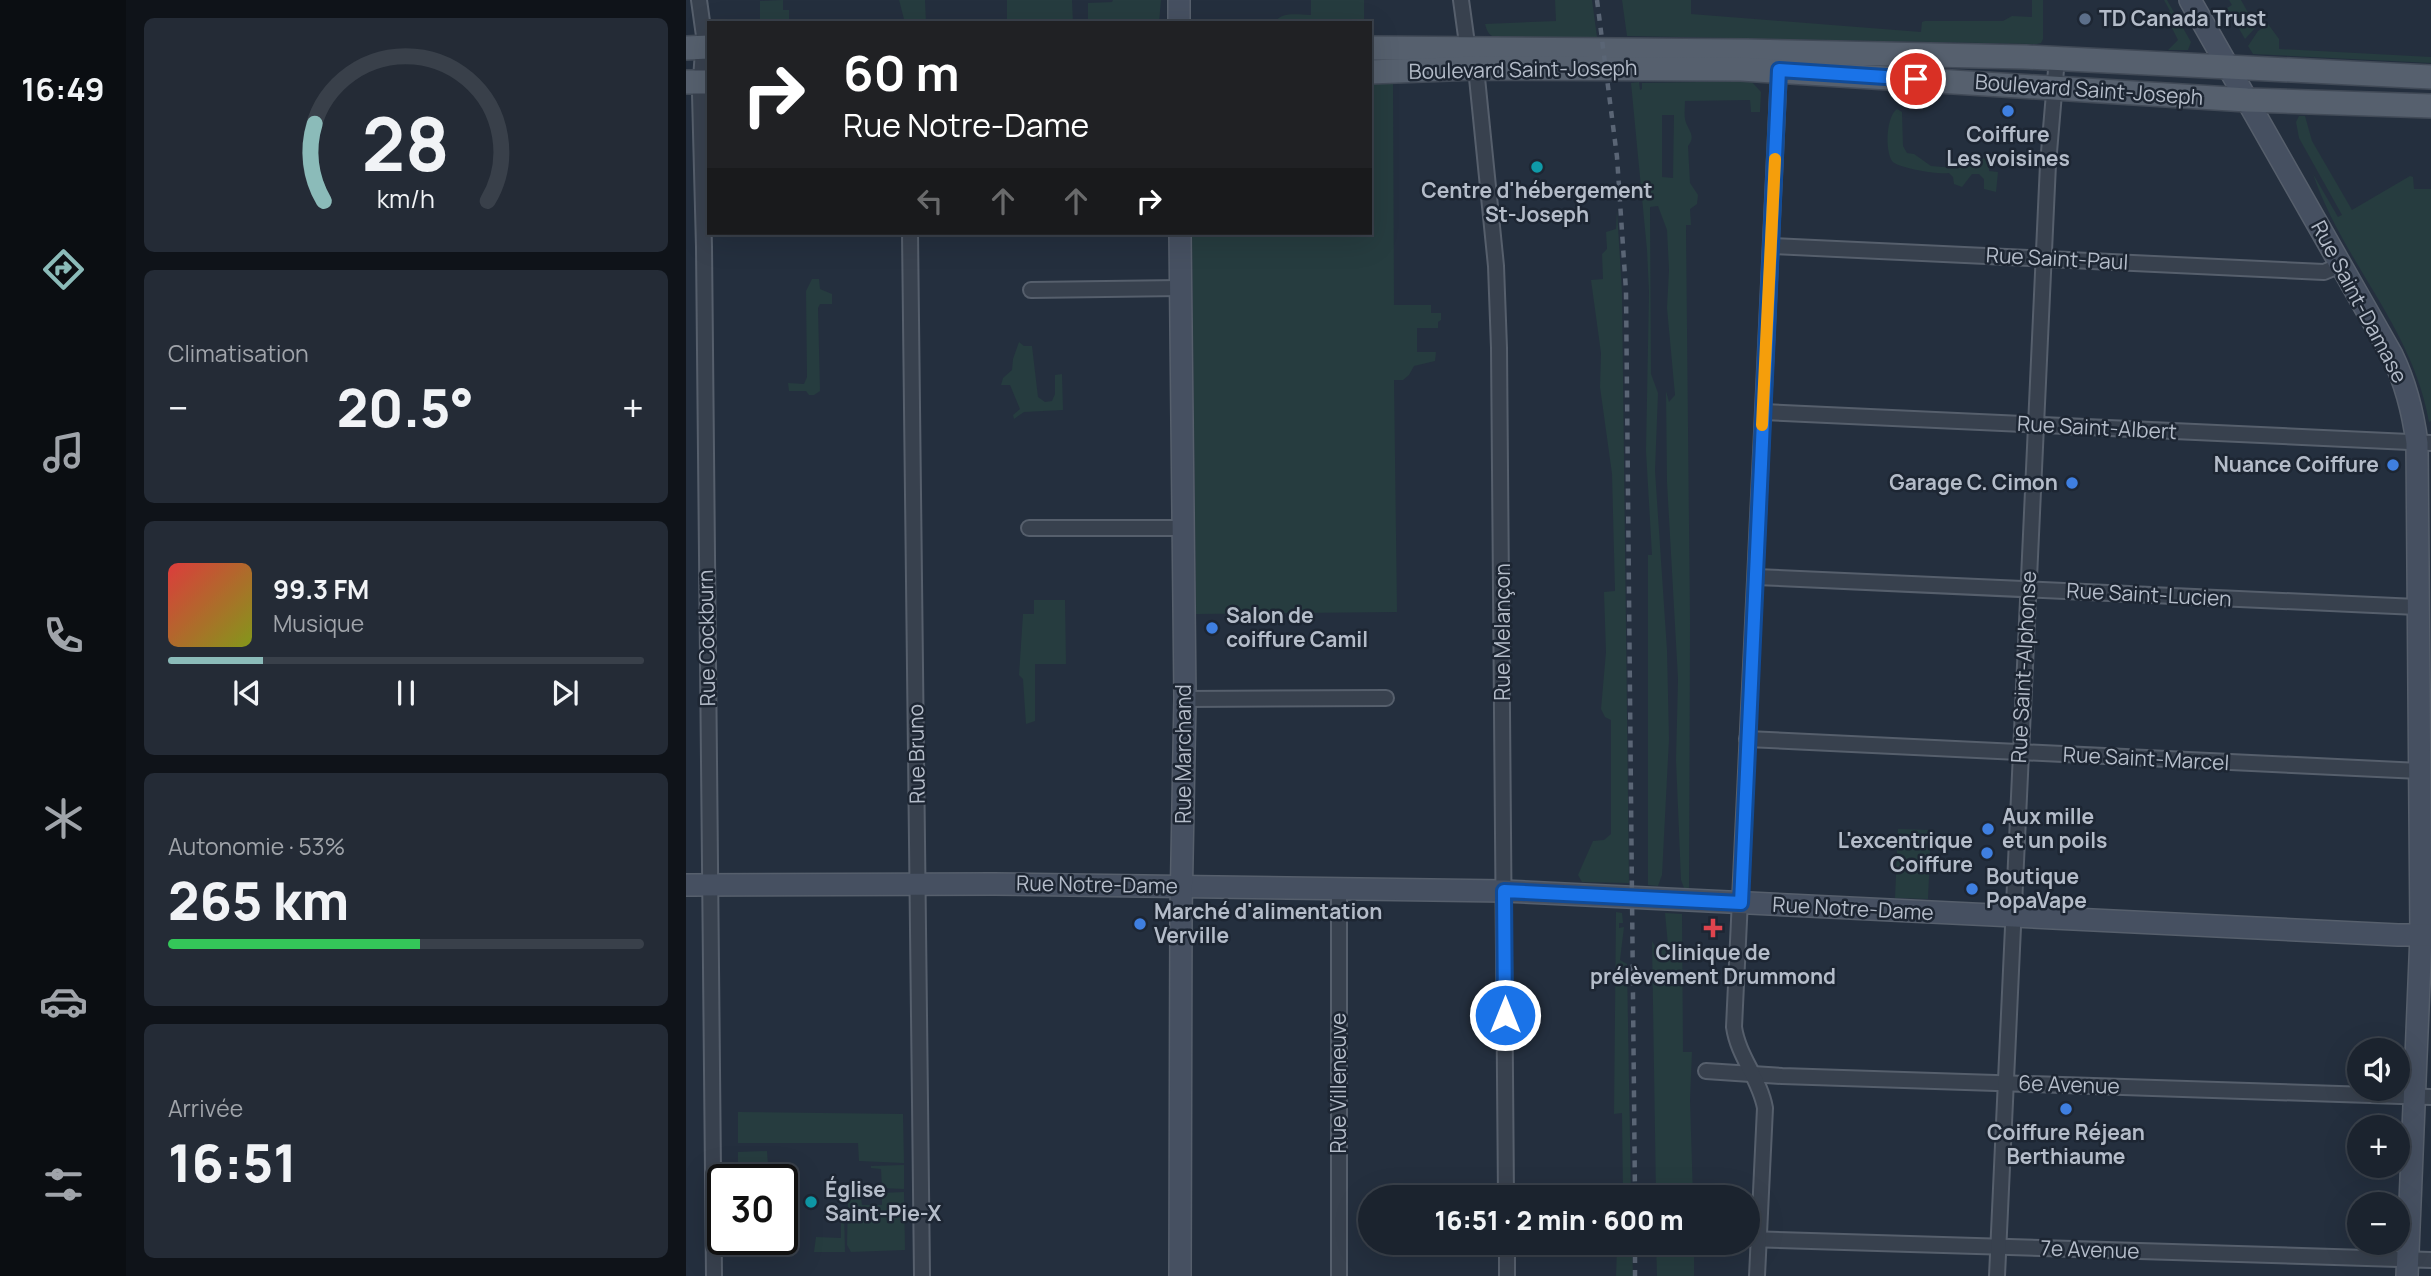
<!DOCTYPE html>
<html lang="fr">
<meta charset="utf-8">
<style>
:root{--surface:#1b232e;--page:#242b36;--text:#f1f3f6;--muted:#a0a4aa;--line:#39404a;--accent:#8bbbb9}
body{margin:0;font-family:Manrope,sans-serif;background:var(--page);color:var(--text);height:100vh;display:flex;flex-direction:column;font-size:26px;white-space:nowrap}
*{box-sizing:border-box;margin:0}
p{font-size:23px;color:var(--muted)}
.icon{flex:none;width:38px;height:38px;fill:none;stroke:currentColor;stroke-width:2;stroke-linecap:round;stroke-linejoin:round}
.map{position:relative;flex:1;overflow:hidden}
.side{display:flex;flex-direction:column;gap:18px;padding:18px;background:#0f1319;width:560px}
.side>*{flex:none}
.banner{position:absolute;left:21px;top:21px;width:665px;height:214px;border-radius:0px;box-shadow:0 7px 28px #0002,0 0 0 2px var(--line);background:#202124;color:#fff;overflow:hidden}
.tools{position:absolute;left:1661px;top:1038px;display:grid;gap:14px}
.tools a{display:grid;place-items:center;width:63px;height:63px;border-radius:50%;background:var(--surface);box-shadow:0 7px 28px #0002,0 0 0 2px var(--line);font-size:35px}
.speed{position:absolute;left:21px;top:1164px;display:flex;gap:14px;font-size:35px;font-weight:700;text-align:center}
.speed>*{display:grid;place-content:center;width:91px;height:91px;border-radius:50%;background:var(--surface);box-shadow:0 7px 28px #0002,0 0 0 2px var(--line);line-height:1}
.speed .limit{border:4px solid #111;border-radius:10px;background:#fff;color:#111}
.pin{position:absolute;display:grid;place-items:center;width:60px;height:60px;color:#fff;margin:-30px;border:4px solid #fff;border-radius:50%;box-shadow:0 2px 7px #0007}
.me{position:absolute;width:77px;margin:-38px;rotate:0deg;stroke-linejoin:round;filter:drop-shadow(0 0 5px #0008)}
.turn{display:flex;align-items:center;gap:24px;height:147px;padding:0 21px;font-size:32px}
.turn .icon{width:91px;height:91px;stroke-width:2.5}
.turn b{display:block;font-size:49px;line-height:60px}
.lanes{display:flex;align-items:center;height:66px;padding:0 21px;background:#0003;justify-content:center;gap:35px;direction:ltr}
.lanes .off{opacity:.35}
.big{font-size:52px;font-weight:800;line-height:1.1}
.side .card{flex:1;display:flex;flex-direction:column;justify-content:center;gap:10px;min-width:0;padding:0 24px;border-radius:10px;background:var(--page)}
.side .dial{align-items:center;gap:0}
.dial svg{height:182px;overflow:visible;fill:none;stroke:var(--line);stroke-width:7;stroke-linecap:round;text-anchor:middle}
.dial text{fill:var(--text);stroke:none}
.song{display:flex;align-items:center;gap:21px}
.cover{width:84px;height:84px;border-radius:10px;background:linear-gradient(135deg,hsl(0 70% 55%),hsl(70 70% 35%))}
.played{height:7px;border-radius:4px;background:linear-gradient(90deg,var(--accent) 20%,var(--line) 20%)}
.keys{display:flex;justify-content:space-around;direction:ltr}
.heat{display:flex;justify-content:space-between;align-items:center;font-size:38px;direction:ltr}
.charge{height:10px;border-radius:5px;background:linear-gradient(90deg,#34c759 53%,var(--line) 0)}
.trip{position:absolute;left:672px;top:1185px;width:402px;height:70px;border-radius:35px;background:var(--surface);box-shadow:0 7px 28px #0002,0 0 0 2px var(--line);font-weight:800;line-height:70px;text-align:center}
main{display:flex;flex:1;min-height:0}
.menu{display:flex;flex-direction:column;width:126px;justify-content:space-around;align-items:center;background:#0b0e12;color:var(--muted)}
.menu .icon{width:49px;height:49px}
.menu .on{color:var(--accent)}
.menu b{font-size:32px;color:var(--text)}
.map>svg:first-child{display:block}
</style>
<main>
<nav class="menu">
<b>16:49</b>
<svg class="icon on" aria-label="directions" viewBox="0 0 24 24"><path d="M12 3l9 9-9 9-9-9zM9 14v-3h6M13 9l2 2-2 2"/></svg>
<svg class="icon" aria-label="music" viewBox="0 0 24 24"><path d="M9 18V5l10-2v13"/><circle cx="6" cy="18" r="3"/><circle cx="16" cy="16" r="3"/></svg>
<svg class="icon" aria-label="phone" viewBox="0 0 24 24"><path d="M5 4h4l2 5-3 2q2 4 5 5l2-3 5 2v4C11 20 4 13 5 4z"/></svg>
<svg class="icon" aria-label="climate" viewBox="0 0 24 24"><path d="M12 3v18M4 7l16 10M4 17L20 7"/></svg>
<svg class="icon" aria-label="car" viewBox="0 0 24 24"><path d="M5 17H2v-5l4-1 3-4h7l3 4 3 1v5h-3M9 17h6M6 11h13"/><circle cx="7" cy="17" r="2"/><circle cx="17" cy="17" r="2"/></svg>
<svg class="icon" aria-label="filters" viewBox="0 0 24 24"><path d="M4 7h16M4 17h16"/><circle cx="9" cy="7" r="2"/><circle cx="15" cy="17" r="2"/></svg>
</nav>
<section class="side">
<div class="card dial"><svg viewBox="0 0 100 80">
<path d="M14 69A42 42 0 1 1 86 69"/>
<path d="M14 69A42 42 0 0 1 10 35" stroke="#8bbbb9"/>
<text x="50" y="56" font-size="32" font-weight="700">28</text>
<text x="50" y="72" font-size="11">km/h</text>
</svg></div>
<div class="card"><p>Climatisation</p>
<div class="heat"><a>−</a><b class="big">20.5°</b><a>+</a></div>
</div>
<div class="card">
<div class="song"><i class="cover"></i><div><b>99.3 FM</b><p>Musique</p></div></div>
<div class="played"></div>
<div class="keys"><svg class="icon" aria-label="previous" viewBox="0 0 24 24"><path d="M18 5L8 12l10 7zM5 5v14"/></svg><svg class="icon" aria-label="pause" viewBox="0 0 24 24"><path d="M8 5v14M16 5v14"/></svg><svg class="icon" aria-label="next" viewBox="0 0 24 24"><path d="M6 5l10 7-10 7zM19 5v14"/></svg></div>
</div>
<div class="card"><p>Autonomie · 53%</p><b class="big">265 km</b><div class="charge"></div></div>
<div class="card"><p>Arrivée</p><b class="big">16:51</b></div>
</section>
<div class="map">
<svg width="1745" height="1276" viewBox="0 0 1745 1276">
<rect width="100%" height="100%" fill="#242f3e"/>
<g fill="#263c3f" fill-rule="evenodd">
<path d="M97 0V10H103V23H74V1Z"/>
<path d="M213 0H239L240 23H219Z"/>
<path d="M321 0H386L387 23H321Z"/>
<path d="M427 0H475L473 23H402V3L426 2Z"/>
<path d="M625 0H678V23H588C596 11 612 15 625 15Z"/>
<path d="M869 0H906L911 37 812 38C804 37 801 32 799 24L870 21Z"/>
<path d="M936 0H1005V14L1235 32 1236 22 1239 21H1317L1326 16 1346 17V0H1357V39L1355 43 1351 44 941 36Z"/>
<path d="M1478 0H1481L1505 42 1502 50H1482L1492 40 1480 16 1484 11Z"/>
<path d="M1543 0H1555L1570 27 1559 39 1541 8 1546 5Z"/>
<path d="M1582 24 1593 39V49L1745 57V63L1567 54 1562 46 1572 31Z"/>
<path d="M1065 81 1075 92 1074 112H1065L1064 100 999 101C999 107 998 113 999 119 1001 130 1011 135 1002 146L1004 183 1012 195 1011 204 1004 209 1005 225H1000V230L1004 623 1003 888H998L995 880 990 760 992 679 981 482 980 391 983 402 989 395 981 308 983 270 981 230 972 206 964 207 965 374 972 393 969 471 981 650 983 739 976 875 972 886 962 885V555H966L960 451 963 292 961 250 945 83 953 82 954 90 956 89V83ZM976 115H988L987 178 976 177Z"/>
<path d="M707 83 708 305H745V313H755V320L752 322V328H731V352H750L749 361 728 366 723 375 717 380H708L711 612 510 614 506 233H684V84Z"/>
<path d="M1211 109 1216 112 1217 146 1221 153 1228 154 1245 166 1268 168 1270 162 1287 166 1289 161 1297 158 1303 161V171L1312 172 1310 192 1298 189V179L1293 174H1286L1276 187 1268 184 1267 177 1263 173C1253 175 1211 168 1206 161 1199 150 1200 117 1211 109Z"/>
<path d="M1613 116H1619L1626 141 1666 210 1724 176 1727 177 1728 189H1745V421L1743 422C1727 328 1657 262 1627 174L1652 217 1656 215 1613 138 1610 122Z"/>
<path d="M931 210 936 292 943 883H941L896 882 892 875 907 841 918 840 925 834V720L919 717 915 709 920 652 918 592 929 591 926 474 914 387 915 353 905 280 917 279 916 254 921 249 920 232 930 229Z"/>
<path d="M126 279H133L134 289 146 294V304H134L132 308 134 391 128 395H123L120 391H103L102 383 118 384 121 377 120 291Z"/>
<path d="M333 342 338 346H346L352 397 359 402 366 401 369 394V375L376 374 377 410 338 412 328 419 327 415 334 409 324 385H315L317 378 326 370 327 359Z"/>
<path d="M348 600H379L380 664H349V721L340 724 337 679 333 675 337 614H348Z"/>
<path d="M1212 829 1245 830 1242 899 1209 898Z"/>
<path d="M930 912 936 913 937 923H933V928L938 927 934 960 941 964 945 1197H937L936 1113 928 1114Z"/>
<path d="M979 913 996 914 997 1052H1006L1004 1100 1007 1197H970L966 941 973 953 982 945Z"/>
<path d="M52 1112 217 1114 218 1163 173 1161 172 1143H52Z"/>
<path d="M81 1151 83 1179H52V1152Z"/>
<path d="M218 1165V1189L196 1188 195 1169 185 1168V1166Z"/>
<path d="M218 1192 219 1250 165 1252 161 1245 162 1198H175L176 1205H196V1193Z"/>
<path d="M155 1207 158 1211 159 1252H128L130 1237 155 1238Z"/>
<path d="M108 1238 110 1252H53V1239Z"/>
<path d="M936 1243H946L947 1276H930L931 1248H936Z"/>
<path d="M970 1243H1008V1276H971Z"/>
</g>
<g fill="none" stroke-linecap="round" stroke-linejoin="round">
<g stroke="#565f6c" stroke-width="18">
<g id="street">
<path d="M13 0 18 36 14 94 18 247 28 1276"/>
<path d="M775 0 782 51"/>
<path d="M790 68 810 266 813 348 820 1197"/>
<path d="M224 233 236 1276"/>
<path d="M1086 246 1638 272 1655 265"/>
<path d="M345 290 494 288"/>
<path d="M1078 412 1745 443"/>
<path d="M343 528H496"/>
<path d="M1070 577 1731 607"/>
<path d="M499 699 700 698"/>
<path d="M1061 739 1734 771"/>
<path d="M653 889V1276"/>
<path d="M1020 1071 1096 1076 1745 1097"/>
<path d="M1062 1239 1745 1260"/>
<path d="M821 1242V1276"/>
<path d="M1071 1276 1079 1108C1074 1079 1052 1056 1048 1027L1093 70"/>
<path d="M1311 1276 1362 164 1371 58"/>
</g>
</g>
<g stroke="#565f6c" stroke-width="24">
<g id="secondary">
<path d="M493 0V23"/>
<path d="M1504 0 1706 355C1720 384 1727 412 1731 443L1735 935 1721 1276"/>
<path d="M0 885 308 884 818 891 1712 935H1745"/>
<path d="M494 1276 495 912 499 699 494 233"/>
</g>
</g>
<g stroke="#414a57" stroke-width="26">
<g id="primary">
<path d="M0 48 23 47"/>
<path d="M684 48 1061 51 1340 57 1745 77"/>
<path d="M684 72 790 68 1055 69 1561 100 1745 106"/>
<path d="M0 82H23"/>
</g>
</g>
<use href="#street" stroke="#38414e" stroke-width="14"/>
<use href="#secondary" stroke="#465061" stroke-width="21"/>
<use href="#primary" stroke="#56606e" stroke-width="23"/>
<g stroke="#5a6575" stroke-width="4.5" stroke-dasharray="7 7" stroke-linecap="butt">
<path d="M911 0 931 157 940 291 949 1197"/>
<path d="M949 1242V1276"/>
</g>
</g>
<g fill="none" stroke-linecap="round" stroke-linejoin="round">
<g stroke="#114b97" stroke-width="18">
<path id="route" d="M819 1015 818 891 1055 903 1093 70 1230 79"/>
</g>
<use href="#route" stroke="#1a73e8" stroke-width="12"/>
<path stroke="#f59e0b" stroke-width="12" d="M1076 425 1089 159"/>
</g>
<circle fill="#5c6f8a" stroke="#1d2633" stroke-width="2.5" cx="1399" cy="19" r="7"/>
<g fill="#3f7fe0" stroke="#1d2633" stroke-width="2.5">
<circle cx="1322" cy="111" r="7"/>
<circle cx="1707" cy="465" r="7"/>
<circle cx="1386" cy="483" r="7"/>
<circle cx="526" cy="628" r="7"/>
<circle cx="1302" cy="829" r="7"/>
<circle cx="1301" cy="853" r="7"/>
<circle cx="1286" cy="889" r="7"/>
<circle cx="454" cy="924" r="7"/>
<circle cx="1380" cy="1109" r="7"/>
</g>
<g fill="#0f9aa8" stroke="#1d2633" stroke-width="2.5">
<circle cx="851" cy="167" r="7"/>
<circle cx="125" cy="1202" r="7"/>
</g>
<path fill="#e0444e" stroke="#1d2633" stroke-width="2.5" d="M1023.5 917.5h7v7h7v7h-7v7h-7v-7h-7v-7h7z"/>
<g text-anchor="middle" stroke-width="5" stroke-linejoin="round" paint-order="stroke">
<g font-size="21" font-weight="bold" fill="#b4bcc9" stroke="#1d2633" text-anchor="start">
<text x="1413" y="26">TD Canada Trust</text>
<text x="1322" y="142" text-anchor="middle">Coiffure<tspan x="1322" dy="24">Les voisines</tspan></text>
<text x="851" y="198" text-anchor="middle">Centre d'hébergement<tspan x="851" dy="24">St-Joseph</tspan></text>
<text x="1693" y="472" text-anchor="end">Nuance Coiffure</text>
<text x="1372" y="490" text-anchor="end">Garage C. Cimon</text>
<text x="540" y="623">Salon de<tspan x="540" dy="24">coiffure Camil</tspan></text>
<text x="1316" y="824">Aux mille<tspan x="1316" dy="24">et un poils</tspan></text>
<text x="1287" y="848" text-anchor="end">L'excentrique<tspan x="1287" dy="24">Coiffure</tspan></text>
<text x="1300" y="884">Boutique<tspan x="1300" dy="24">PopaVape</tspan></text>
<text x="468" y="919">Marché d'alimentation<tspan x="468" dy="24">Verville</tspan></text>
<text x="1027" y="960" text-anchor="middle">Clinique de<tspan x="1027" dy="24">prélèvement Drummond</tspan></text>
<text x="1380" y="1140" text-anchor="middle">Coiffure Réjean<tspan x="1380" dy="24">Berthiaume</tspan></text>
<text x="139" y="1197">Église<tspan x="139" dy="24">Saint-Pie-X</tspan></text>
</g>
<g font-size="21" fill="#b4bcc9" stroke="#1d2633">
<text transform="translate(837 70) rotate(-1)" y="7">Boulevard Saint-Joseph</text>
<text transform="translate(1403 90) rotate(4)" y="7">Boulevard Saint-Joseph</text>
<text transform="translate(1371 259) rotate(3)" y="7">Rue Saint-Paul</text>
<text transform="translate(1673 302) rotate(62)" y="7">Rue Saint-Damase</text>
<text transform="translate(1411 428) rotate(3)" y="7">Rue Saint-Albert</text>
<text transform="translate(1463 595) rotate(3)" y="7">Rue Saint-Lucien</text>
<text transform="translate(817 632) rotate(-90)" y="7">Rue Melançon</text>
<text transform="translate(21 638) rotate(-91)" y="7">Rue Cockburn</text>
<text transform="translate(1338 667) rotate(-87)" y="7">Rue Saint-Alphonse</text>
<text transform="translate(231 754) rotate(-91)" y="7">Rue Bruno</text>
<text transform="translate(498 754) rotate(-90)" y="7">Rue Marchand</text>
<text transform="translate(1460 759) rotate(3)" y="7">Rue Saint-Marcel</text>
<text transform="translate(411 885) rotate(1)" y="7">Rue Notre-Dame</text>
<text transform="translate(1167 909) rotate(3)" y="7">Rue Notre-Dame</text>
<text transform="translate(653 1083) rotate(-90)" y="7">Rue Villeneuve</text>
<text transform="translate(1383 1085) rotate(2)" y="7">6e Avenue</text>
<text transform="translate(1404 1250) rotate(2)" y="7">7e Avenue</text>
</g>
</g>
</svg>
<div class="tools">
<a><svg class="icon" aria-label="sound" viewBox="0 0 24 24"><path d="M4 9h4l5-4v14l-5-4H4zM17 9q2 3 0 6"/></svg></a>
<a>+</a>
<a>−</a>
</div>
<div class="speed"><div class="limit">30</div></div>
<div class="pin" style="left:1230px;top:79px;background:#d93025"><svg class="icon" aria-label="arrive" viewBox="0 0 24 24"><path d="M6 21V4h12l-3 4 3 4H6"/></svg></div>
<svg class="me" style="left:819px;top:1015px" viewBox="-20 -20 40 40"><circle r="17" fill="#1a73e8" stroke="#fff" stroke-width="3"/><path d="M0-11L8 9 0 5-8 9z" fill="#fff"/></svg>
<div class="trip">16:51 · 2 min · 600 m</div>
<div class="banner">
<div class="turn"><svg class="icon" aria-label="right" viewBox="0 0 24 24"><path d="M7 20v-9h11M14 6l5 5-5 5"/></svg><div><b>60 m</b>Rue Notre-Dame</div></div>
<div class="lanes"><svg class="icon off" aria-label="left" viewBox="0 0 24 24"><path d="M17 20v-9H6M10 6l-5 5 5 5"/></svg><svg class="icon off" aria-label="ahead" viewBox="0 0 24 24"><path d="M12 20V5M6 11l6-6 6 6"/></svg><svg class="icon off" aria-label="ahead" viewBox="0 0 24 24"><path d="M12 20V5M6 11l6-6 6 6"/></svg><svg class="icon" aria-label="right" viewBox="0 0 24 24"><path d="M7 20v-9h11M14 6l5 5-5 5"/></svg></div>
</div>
</div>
</main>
